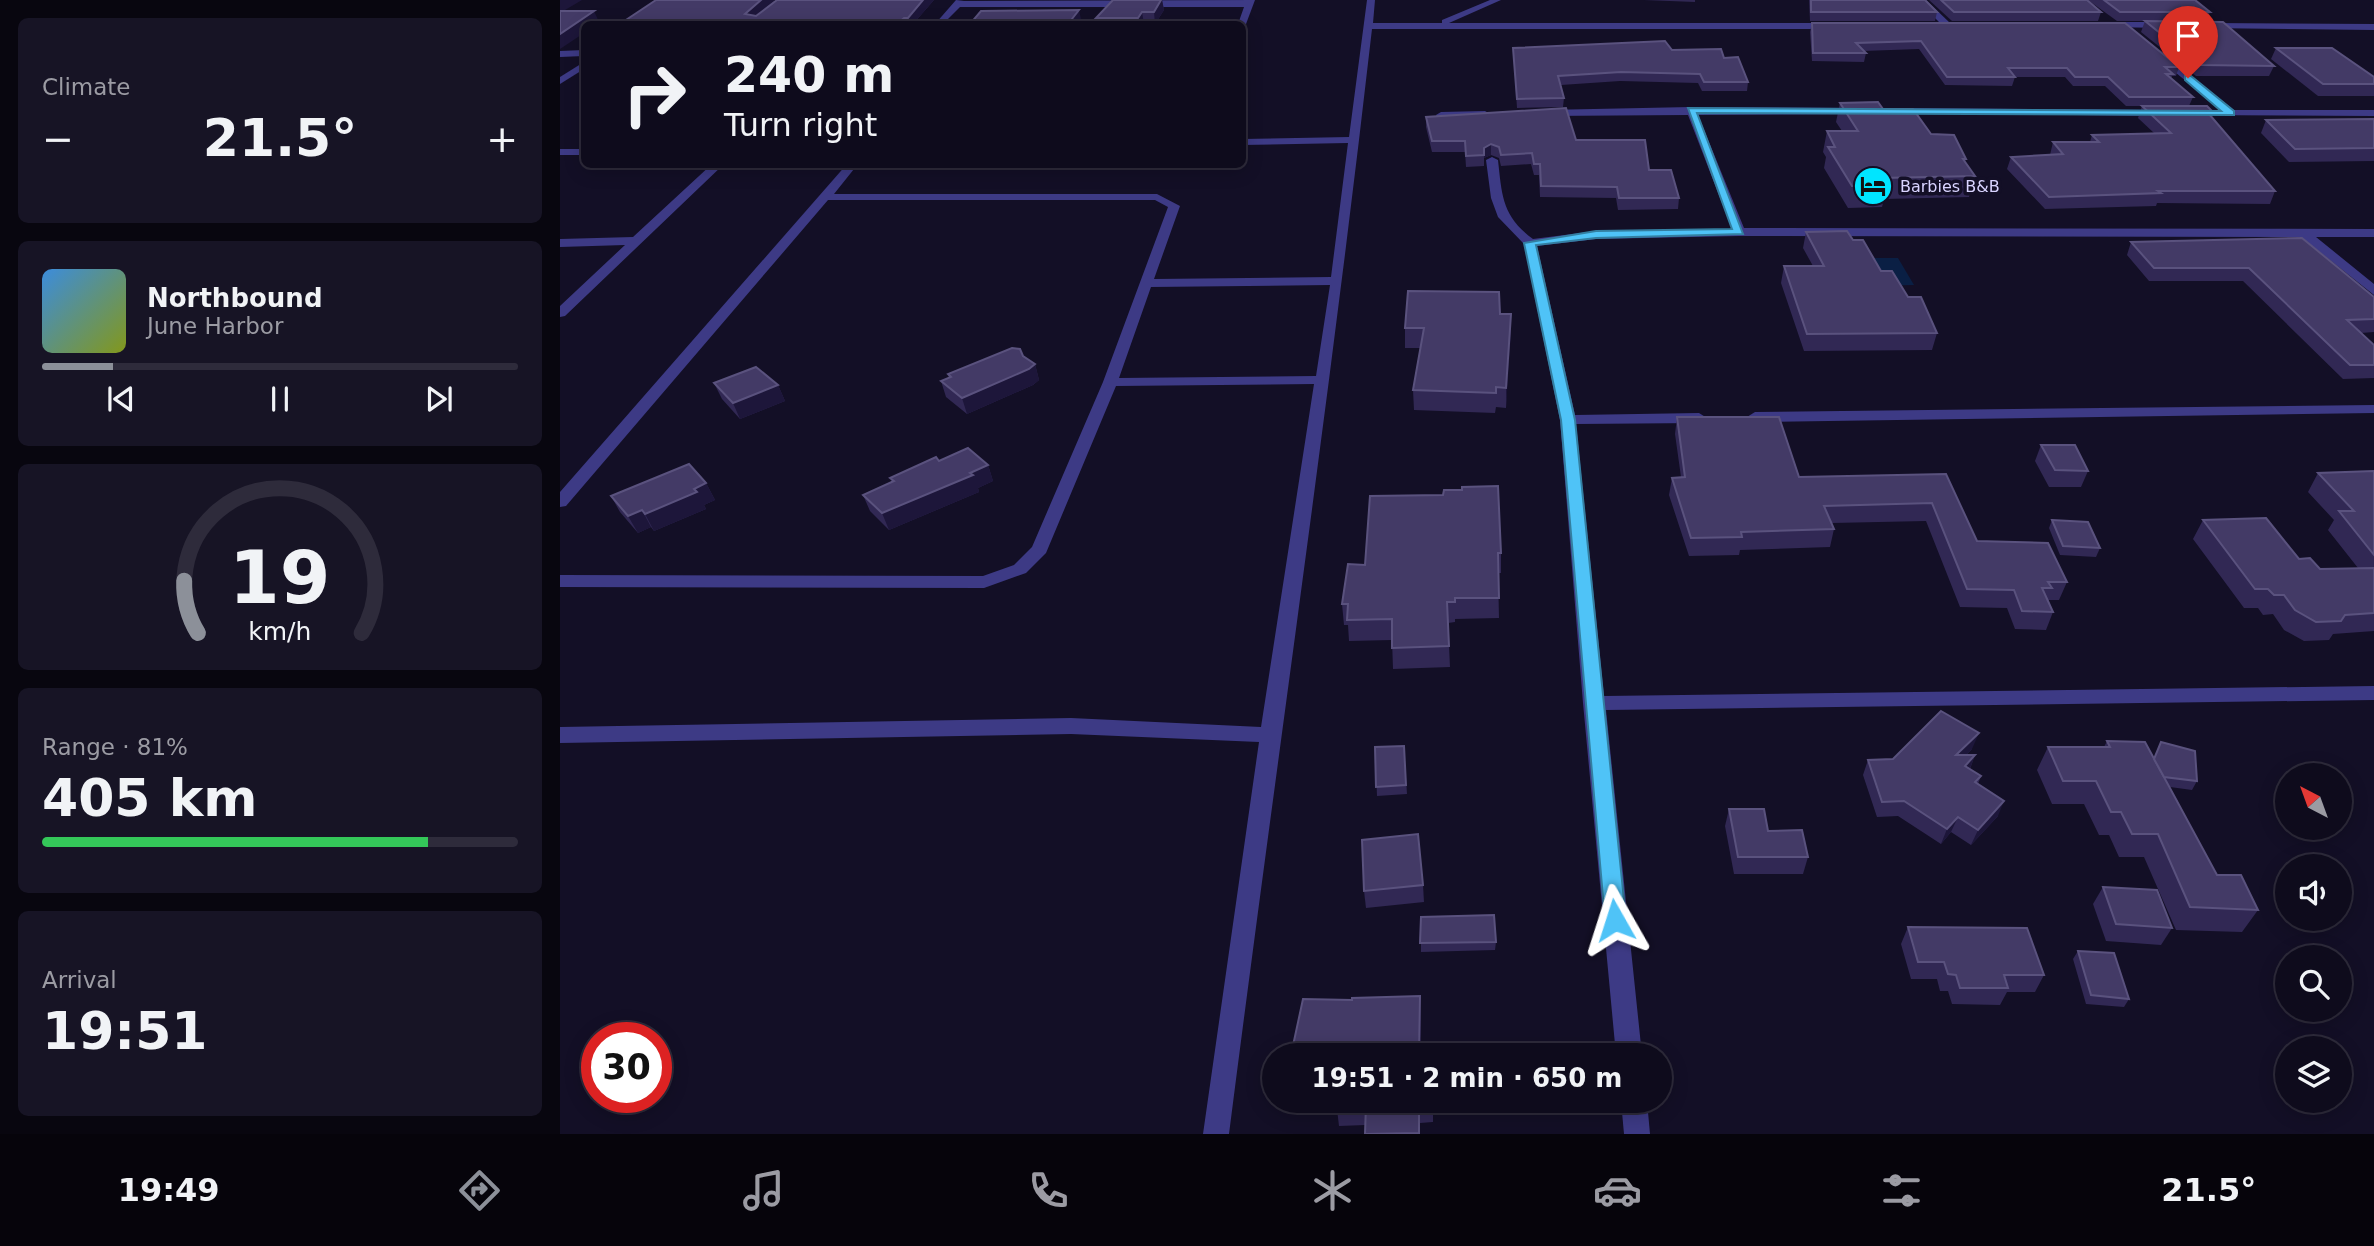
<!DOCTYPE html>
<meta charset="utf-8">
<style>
:root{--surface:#0e0b1c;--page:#171425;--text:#f1f3f6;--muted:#9b9ba3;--line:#2e2b3b;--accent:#8c9099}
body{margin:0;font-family:"DejaVu Sans",sans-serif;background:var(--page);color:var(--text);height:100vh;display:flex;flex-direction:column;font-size:26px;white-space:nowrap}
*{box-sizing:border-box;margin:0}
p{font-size:23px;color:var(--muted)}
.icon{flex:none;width:38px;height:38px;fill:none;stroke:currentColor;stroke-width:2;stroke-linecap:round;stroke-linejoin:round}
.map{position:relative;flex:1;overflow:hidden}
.sheet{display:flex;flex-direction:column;gap:18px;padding:18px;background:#08060f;width:560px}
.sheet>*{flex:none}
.hud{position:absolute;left:21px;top:21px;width:665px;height:147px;border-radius:10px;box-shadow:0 4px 18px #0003,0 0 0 2px var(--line);background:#0e0b1c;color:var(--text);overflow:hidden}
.needle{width:46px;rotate:319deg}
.tools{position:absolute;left:1715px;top:763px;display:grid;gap:14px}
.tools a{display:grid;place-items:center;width:77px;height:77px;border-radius:50%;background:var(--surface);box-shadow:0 4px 18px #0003,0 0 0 2px var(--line);font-size:35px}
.speed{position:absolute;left:21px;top:1022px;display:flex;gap:14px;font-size:35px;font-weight:700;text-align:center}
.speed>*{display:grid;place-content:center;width:91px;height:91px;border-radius:50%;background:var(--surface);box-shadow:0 4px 18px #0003,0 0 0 2px var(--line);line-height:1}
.speed .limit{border:10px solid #d22;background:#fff;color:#111}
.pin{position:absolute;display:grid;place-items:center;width:60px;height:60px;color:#fff;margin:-72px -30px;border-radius:50% 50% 50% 0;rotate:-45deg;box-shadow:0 0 7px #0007}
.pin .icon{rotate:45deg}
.me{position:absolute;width:77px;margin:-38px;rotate:354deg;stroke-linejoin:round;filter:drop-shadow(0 0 5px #0008)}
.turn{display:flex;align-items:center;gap:24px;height:147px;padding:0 28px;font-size:32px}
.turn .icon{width:91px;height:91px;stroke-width:2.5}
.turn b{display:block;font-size:49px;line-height:60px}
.big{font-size:52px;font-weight:800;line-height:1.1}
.sheet .card{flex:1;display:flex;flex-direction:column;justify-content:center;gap:10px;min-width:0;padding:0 24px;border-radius:10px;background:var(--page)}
.sheet .dial{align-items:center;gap:0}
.dial svg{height:182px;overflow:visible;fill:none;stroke:var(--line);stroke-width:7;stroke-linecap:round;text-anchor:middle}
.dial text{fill:var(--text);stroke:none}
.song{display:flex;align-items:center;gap:21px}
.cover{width:84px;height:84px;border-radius:10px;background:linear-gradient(135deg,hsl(210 70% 55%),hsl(70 70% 35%))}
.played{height:7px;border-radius:4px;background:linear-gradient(90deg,var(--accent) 15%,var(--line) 15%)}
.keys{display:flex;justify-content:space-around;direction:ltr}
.heat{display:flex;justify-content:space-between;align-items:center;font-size:38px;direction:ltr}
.charge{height:10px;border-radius:5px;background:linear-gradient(90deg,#34c759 81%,var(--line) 0)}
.trip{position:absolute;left:702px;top:1043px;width:410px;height:70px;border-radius:35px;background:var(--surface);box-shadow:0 4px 18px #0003,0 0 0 2px var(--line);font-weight:800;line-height:70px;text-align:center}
.dock{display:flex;height:112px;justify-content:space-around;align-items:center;background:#06040b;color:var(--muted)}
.dock .icon{width:49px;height:49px}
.dock .current{color:var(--accent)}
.dock b{font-size:32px;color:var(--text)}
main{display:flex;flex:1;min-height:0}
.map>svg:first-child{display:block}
</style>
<main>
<section class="sheet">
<div class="card"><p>Climate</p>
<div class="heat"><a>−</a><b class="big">21.5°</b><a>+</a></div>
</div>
<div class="card">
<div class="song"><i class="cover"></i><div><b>Northbound</b><p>June Harbor</p></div></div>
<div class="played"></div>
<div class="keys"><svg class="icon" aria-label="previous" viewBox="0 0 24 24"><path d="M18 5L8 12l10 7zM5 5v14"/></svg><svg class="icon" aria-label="pause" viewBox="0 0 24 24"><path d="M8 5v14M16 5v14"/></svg><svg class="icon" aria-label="next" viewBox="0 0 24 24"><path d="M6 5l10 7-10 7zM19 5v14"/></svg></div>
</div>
<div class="card dial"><svg viewBox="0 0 100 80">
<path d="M14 69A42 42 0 1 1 86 69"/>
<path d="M14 69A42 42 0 0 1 8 46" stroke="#8c9099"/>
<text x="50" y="56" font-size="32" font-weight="700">19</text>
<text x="50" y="72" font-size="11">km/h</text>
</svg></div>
<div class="card"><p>Range · 81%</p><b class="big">405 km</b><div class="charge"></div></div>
<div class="card"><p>Arrival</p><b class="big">19:51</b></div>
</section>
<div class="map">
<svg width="1814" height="1134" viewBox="0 0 1814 1134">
<rect width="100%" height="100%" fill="#130f26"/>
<path fill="#0a1f44" d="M1309 258H1338L1354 285 1313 286Z"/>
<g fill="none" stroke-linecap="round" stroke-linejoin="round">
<g fill="#3d3a85" fill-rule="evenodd">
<path d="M396 0 404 1 695 0 686 24 682 27 678 24 684 7H400L383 24H375Z"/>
<path d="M807 0H815L813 23H882V20L930 0H941L889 23H1275L1279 26 1275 29H812C770 398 716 765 669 1134H643L699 742 511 734 0 743V727L511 718 701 727 754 384 556 386 486 553 466 573 424 588 0 587V575L423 576 454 565 472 547 543 382 608 207 595 200H268L6 506 0 507V492L287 164H298L274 194H597L620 206 594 279 771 277 788 143 682 145V139L789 137ZM770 285 756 376 559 378 591 287Z"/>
<path d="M1357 0H1366L1390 23V27H1384Z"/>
<path d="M1545 22H1608L1612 25 1608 28 1542 27Z"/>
<path d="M1646 23 1814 24V30L1643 28Z"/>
<path d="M24 50V56L0 57V51Z"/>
<path d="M1598 54H1604L1674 110H1814V116L1625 115V111L1629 110H1661L1598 58Z"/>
<path d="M24 62V69L0 84V77Z"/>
<path d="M1131 107 1303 108 1308 111 1303 114 1138 115 1184 228 1814 229V237H1756L1814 284V295L1741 237 1179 236 1036 239 977 246 1015 415 1139 413 1147 418 1139 423 1016 424 1044 696 1814 686V700L1046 710 1082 1055H1056L1023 703 1000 420 964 244 938 217 931 198 926 160 932 157 938 160C942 196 942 216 973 239L1036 231 1172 229 1128 115 985 116 980 113 985 110Z"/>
<path d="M1331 108 1601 110 1606 113 1601 116 1327 113 1326 111Z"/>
<path d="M881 112 925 111 930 114 925 117H877L876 115Z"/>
<rect x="0" y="149" width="24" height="6"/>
<path d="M152 164H164L5 316 0 317V306L65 245 0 247V239L73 237Z"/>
<path d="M1814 405V413L1195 422 1187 417 1195 412Z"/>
<path d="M1061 1101H1087L1090 1134H1064Z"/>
</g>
</g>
<g fill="#312854">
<path d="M374 0 353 24H60L214 1 201 13Z"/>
<path d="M553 0H602L604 10 595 24H537L536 18Z"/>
<path d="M1084 0H1135V2Z"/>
<path d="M1249 0H1365L1377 12 1375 21H1250Z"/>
<path d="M1369 0H1527L1541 12 1538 21H1392Z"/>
<path d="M1528 0H1635L1650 12 1646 21H1557Z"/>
<path d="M1585 21 1714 66 1709 76H1636L1581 32Z"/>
<path d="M1252 23 1619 67 1616 76H1612L1611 79 1633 97 1629 106H1566L1545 86H1513L1505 77H1455L1452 86 1385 85 1359 49 1303 51 1306 53 1304 62 1252 61 1250 32Z"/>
<path d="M953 48 1112 50 1164 58 1188 82 1187 91H1142L1138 83 1060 81 1001 85 1004 98 1003 107 957 108Z"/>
<path d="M1716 48 1814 77V96H1758L1711 59Z"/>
<path d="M1280 103 1323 109 1371 134 1406 159 1405 162 1415 176 1409 197 1324 199 1322 207 1288 208 1264 168 1266 157 1263 152 1267 131H1282L1276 122Z"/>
<path d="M1582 106 1650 115 1715 191 1710 204 1597 203 1596 206 1485 209 1447 169 1451 157 1490 155 1493 142H1530L1532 135 1594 133 1578 118Z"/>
<path d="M866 117 1016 140 1089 170 1119 198 1118 209 1058 210 1056 198 980 197 979 175H974L971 164 941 166 939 158 931 155 924 158V166L906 167 905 152H872L866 127Z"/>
<path d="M1814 119V161L1729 162 1701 133 1706 120Z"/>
<path d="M1246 232 1293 240 1321 271 1348 297 1377 333 1372 350 1244 351 1221 283 1224 266H1253L1243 248Z"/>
<path d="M1571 242 1814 297V332L1801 333 1814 345V378L1783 379 1683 281H1589L1567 255Z"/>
<path d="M940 314H951L946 408 936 407 935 413 854 410 853 390 860 348H845V328Z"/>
<path d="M463 356 475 364 479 380 473 385 407 414 386 397 381 381 389 378 388 374Z"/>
<path d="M154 383 218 385 225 401 180 419 162 399Z"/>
<path d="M1117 417 1239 477 1386 474 1417 541 1507 582 1499 600H1488L1493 612 1486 630 1455 629 1447 608 1400 607 1366 521 1272 523 1274 529 1270 547 1180 550 1179 555 1129 556 1109 495 1112 478 1121 477 1115 434Z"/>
<path d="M1481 445 1528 471 1521 487H1489L1475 461Z"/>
<path d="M379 461 428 465 433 481 418 488 419 492 329 530 310 511 303 495 332 482 330 478Z"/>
<path d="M1814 471V631L1773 634 1769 640 1744 641 1724 630 1713 614 1703 615 1698 608H1684L1633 539 1643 520 1739 559 1760 569 1798 568 1768 530 1774 520 1748 492 1758 473Z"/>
<path d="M146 483 155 500 144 505 146 509 94 531 91 527 78 533 60 512 51 496Z"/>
<path d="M883 495 941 553V573H938L939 618 895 619V622L888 623 890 667 833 669 832 640 789 641 788 625H784L782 604 805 565Z"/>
<path d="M1492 520 1540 548 1536 557 1500 555 1489 528Z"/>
<path d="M1547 741 1594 758 1601 742 1637 781 1632 790 1610 787 1657 875 1698 910 1682 932 1616 930 1584 857H1559L1549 835H1539L1524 804H1492L1477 770 1488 747H1544Z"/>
<path d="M844 746 847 794 817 796 815 747Z"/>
<path d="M1412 749 1406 755H1415L1410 769 1421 776 1418 784 1438 816 1411 845 1391 832 1381 844 1338 816 1317 817 1303 775 1308 760 1333 759Z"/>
<path d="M1169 809 1208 831 1248 857 1243 874H1174L1165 826Z"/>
<path d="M863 885 864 902 806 908 804 891Z"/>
<path d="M1543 887 1612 928 1601 945 1546 941 1533 904Z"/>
<path d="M861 917 936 942 935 950 861 952Z"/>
<path d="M1348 927 1484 975 1475 992H1447L1440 1005 1392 1004 1388 991H1380L1377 979H1351L1341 944Z"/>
<path d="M1518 951 1569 999 1564 1007 1526 1004 1513 959Z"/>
<path d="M776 1101H873V1122L860 1123V1134H805V1125L779 1126Z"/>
</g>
<g fill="#1d163a">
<path d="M0 0H22L0 13Z"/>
<path d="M201 0H214V1L188 24 185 14Z"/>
<path d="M363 0H374L353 24H350L348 18Z"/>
<path d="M601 0H602L604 10 595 24 594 12Z"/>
<path d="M519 10 522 24H508Z"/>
<path d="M34 11 39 22 36 24H24V33L0 49V34Z"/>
<path d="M582 12 584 24H579L578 18Z"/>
<path d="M344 18 346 24H337Z"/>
<path d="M931 144V155L924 158V148Z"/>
<path d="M951 314V333L946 408V388Z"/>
<path d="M475 364 479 380 473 385 407 414 402 398Z"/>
<path d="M218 385 225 401 180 419 173 403Z"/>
<path d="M428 465 433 481 418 488 419 492 329 530 322 513Z"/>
<path d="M146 483 155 500 144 505 146 509 94 531 85 514Z"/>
<path d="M82 510 91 527 78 533 68 516Z"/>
<path d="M1419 733 1412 749 1390 771 1396 755Z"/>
<path d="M1415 755 1409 771 1405 766Z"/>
<path d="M1444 801 1438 816 1411 845 1418 830Z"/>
<path d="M1398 817 1391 832 1381 844 1387 829Z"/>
<path d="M860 996 861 1018V1055H859Z"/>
</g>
<g fill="#433a66" stroke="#5a527e" stroke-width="2">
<path d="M96 0H201L185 14 196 16 217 0H363L348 18H344L337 24H60Z"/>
<path d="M553 0H601L594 12H582L578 18H536Z"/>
<path d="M1251 0H1365L1377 12H1251Z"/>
<path d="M1381 0H1527L1541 12H1394Z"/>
<path d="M1544 0H1635L1650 12H1560Z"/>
<path d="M519 10 508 24H410L421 11Z"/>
<path d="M0 11H34L0 34Z"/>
<path d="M1585 21 1663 22 1714 66 1640 65Z"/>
<path d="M1252 23H1565L1619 67H1605L1613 74H1606L1633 97H1569L1548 77H1515L1507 68H1448L1455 77H1387L1361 41 1296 43 1306 53H1253Z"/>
<path d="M1105 41 1112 50 1161 49 1164 58 1178 57 1188 82H1144L1140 74 1061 72 998 76 1004 98 957 99 953 48Z"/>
<path d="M1716 48H1772L1814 77V84H1763Z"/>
<path d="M1318 102 1323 109H1353L1371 134 1394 135 1406 159H1403L1415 176 1321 178 1327 186H1292L1268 147H1275L1267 131H1298L1280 103Z"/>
<path d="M1582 106H1647L1652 111 1649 114 1715 191H1598L1601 193 1489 197 1451 157 1503 154 1493 142H1539L1532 135 1611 133Z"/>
<path d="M1006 108 1016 140H1085L1089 170H1111L1119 198H1059L1057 187 981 186 980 164H974L972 153 941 155 939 147 931 144 924 148V155L906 156 905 141H872L866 117Z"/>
<path d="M1814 119V148L1735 149 1706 120Z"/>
<path d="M1287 231 1293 240H1303L1321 271H1332L1348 297H1361L1377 333 1247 334 1224 266H1264L1246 232Z"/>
<path d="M1742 238 1814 297V319L1787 320 1814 345V365H1790L1689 268H1594L1571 242Z"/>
<path d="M848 291 939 292 940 314H951L946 388 936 387V393L853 390 864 328H845Z"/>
<path d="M452 348 460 349 463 356 475 364 469 369 402 398 381 381 391 377 388 374Z"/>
<path d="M196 367 218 385 173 403 154 383Z"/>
<path d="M1117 417H1219L1239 477 1386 474 1417 541 1488 543 1507 582H1488L1492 588H1482L1493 612 1462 611 1454 590 1407 589 1372 503 1264 506 1274 529 1181 532 1182 537 1131 538 1112 478 1125 477Z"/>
<path d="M1481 445H1515L1528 471 1495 470Z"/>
<path d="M408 448 428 465 410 473 413 475 322 513 303 495 334 481 330 478 376 457 379 461Z"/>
<path d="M129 464 146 483 134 489 137 492 85 514 82 510 68 516 51 496Z"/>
<path d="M1814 471V555L1779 511H1794L1758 473Z"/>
<path d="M938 486 941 553H938L939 598H895V602H887L889 646 832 648V619L787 620 788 604H782L788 564 805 565 810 496 883 495 884 490H902V487Z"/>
<path d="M1706 518 1739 559 1750 558 1760 569 1814 568V613L1785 615 1781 621 1756 622 1735 610 1724 595H1714L1708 589H1695L1643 520Z"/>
<path d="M1492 520 1528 522 1540 548 1503 546Z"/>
<path d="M1381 711 1419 733 1396 755H1415L1405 766 1421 776 1415 782 1444 801 1418 830 1398 817 1387 829 1344 801 1322 802 1308 760 1333 759Z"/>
<path d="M1547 741 1585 742 1657 875H1681L1698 910 1630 907 1598 834H1572L1561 812H1551L1536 781H1503L1488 747H1550Z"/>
<path d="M1601 742 1635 751 1637 781 1604 777 1594 759Z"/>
<path d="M844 746 846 785 816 787 815 747Z"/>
<path d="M1169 809H1204L1208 831 1242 830 1248 857H1178Z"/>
<path d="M858 834 863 885 804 891 802 840Z"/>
<path d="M1543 887 1597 890 1612 928 1556 924Z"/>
<path d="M934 915 936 942 860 943 861 917Z"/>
<path d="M1348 927 1467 928 1484 975H1444L1448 988H1400L1396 975 1388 974 1384 962H1358Z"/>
<path d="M1518 951 1554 953 1569 999 1531 995Z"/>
<path d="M860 996 859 1055H731L743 999 792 1000V998Z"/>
<path d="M776 1101H872L859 1102V1133L805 1134 806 1104 776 1106Z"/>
</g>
<path fill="#4fc3f7" stroke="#337fa1" stroke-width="2" d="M1625 76H1631L1674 111V115L1137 113 1183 234 1036 238 976 245 1015 420 1066 920 1063 926 1055 929 1048 926 1045 920 1001 420 964 243 1036 231 1172 229 1128 108 1661 111 1625 80Z"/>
<defs>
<g id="hotel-disc" transform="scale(2.0125)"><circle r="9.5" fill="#00e5ff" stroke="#130f26"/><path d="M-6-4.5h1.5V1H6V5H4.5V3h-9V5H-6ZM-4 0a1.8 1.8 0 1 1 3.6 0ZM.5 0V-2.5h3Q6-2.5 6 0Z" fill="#111"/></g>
</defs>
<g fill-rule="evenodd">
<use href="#hotel-disc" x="1313" y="186"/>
</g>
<g text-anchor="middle" stroke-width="7" stroke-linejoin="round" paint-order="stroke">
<g font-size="16" fill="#d9d4ff" stroke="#130f26" text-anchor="start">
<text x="1340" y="192">Barbies B&amp;B</text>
</g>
</g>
</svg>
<div class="tools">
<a><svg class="needle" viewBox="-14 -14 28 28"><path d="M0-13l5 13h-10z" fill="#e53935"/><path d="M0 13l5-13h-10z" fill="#9b9ba3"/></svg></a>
<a><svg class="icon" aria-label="sound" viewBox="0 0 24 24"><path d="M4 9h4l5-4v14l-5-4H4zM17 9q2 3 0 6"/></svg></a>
<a><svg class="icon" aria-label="search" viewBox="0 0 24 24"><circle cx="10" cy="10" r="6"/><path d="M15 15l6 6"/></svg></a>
<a><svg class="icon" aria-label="layers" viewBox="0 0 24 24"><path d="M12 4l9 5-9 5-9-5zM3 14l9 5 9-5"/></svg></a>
</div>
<div class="speed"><div class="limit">30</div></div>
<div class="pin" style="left:1628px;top:78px;background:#d93025"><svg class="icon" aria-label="arrive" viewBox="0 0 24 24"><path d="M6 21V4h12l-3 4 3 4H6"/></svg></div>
<svg class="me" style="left:1055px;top:920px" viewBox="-20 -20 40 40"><path d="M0-17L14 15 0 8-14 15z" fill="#4fc3f7" stroke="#fff" stroke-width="4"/></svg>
<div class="trip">19:51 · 2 min · 650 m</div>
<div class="hud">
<div class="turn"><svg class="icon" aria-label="right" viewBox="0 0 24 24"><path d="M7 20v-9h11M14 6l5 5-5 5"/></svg><div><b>240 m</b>Turn right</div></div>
</div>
</div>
</main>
<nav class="dock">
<b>19:49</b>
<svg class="icon current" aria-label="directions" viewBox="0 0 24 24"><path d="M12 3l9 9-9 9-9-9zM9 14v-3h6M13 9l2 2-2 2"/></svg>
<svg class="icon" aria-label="music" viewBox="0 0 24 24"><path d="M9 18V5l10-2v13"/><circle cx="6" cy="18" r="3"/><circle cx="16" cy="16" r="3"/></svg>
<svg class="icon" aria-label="phone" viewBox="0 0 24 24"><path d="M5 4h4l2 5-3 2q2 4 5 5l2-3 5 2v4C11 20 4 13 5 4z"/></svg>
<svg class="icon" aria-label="climate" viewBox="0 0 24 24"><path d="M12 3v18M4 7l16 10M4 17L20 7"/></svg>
<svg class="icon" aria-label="car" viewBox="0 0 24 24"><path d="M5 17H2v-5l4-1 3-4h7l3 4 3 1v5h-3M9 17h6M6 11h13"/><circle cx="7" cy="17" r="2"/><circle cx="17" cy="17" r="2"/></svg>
<svg class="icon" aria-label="filters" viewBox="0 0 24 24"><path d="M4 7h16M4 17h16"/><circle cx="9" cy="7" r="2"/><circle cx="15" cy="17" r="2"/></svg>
<b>21.5°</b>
</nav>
